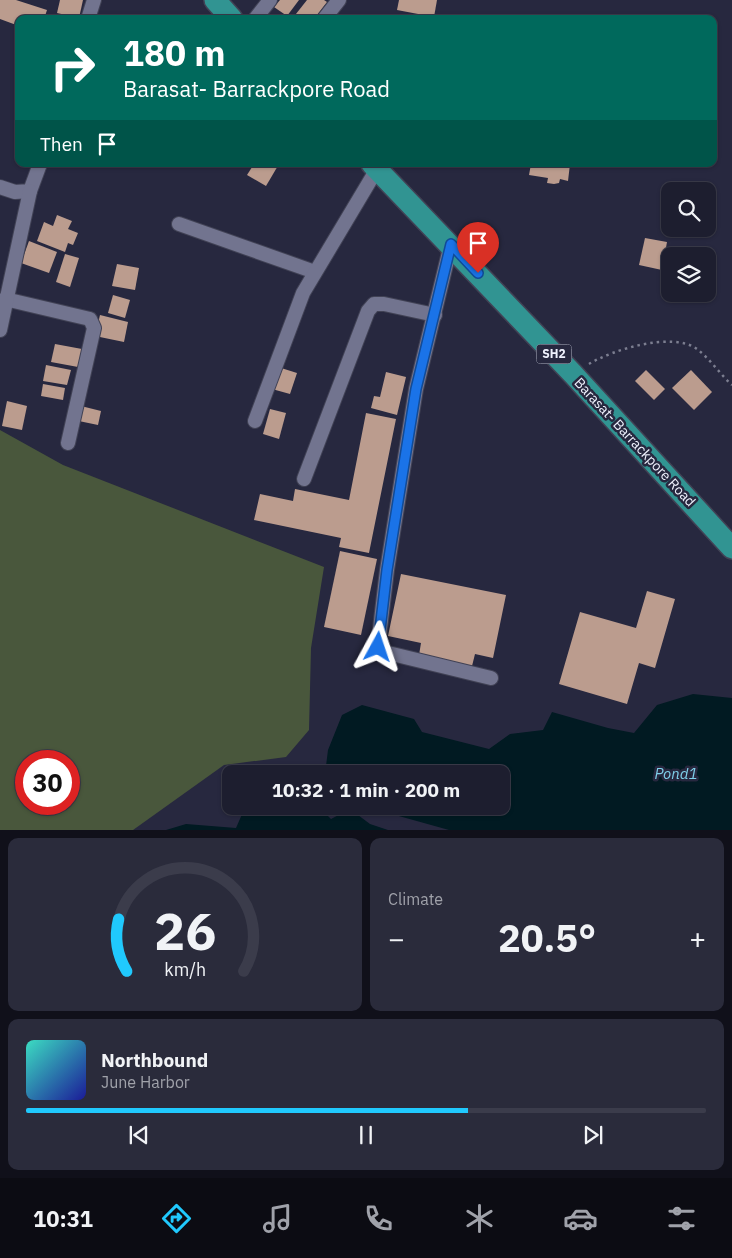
<!DOCTYPE html>
<meta charset="utf-8">
<style>
:root{--surface:#1d1e2f;--page:#2a2b3b;--text:#f1f3f6;--muted:#a0a2aa;--line:#3b3c4b;--accent:#20c9fd}
body{margin:0;font-family:"IBM Plex Sans",sans-serif;background:var(--page);color:var(--text);height:100vh;display:flex;flex-direction:column;font-size:19px;white-space:nowrap}
*{box-sizing:border-box;margin:0}
p{font-size:16px;color:var(--muted)}
.icon{flex:none;width:28px;height:28px;fill:none;stroke:currentColor;stroke-width:2;stroke-linecap:round;stroke-linejoin:round}
.map{position:relative;height:830px;overflow:hidden}
.details{display:flex;flex-direction:column;gap:8px;padding:8px;background:#10101a;flex:1}
.details>*{flex:none}
.guide{position:absolute;left:15px;top:15px;width:702px;height:152px;border-radius:10px;box-shadow:0 1px 4px #0004,0 0 0 1px var(--line);background:#00695c;color:#fff;overflow:hidden}
.controls{position:absolute;left:661px;top:182px;display:grid;gap:10px}
.controls a{display:grid;place-items:center;width:55px;height:55px;border-radius:10px;background:var(--surface);box-shadow:0 1px 4px #0004,0 0 0 1px var(--line);font-size:25px}
.speed{position:absolute;left:15px;top:750px;display:flex;gap:10px;font-size:25px;font-weight:700;text-align:center}
.speed>*{display:grid;place-content:center;width:65px;height:65px;border-radius:50%;background:var(--surface);box-shadow:0 1px 4px #0004,0 0 0 1px var(--line);line-height:1}
.speed .limit{border:8px solid #d22;background:#fff;color:#111}
.pin{position:absolute;display:grid;place-items:center;width:42px;height:42px;color:#fff;margin:-51px -21px;border-radius:50% 50% 50% 0;rotate:-45deg;box-shadow:0 0 5px #0007}
.pin .icon{rotate:45deg}
.me{position:absolute;width:55px;margin:-28px;rotate:5deg;stroke-linejoin:round;filter:drop-shadow(0 0 4px #0008)}
.turn{display:flex;align-items:center;gap:18px;height:105px;padding:0 25px;font-size:22px}
.turn .icon{width:65px;height:65px;stroke-width:2.5}
.turn b{display:block;font-size:35px;line-height:42px}
.then{display:flex;align-items:center;height:48px;padding:0 25px;background:#0003;gap:10px;font-size:19px}
.big{font-size:38px;font-weight:700;line-height:1.1}
.details .widget{flex:1;display:flex;flex-direction:column;justify-content:center;gap:8px;min-width:0;padding:0 18px;border-radius:10px;background:var(--page)}
.details .dial{align-items:center;gap:0}
.dial svg{height:130px;overflow:visible;fill:none;stroke:var(--line);stroke-width:7;stroke-linecap:round;text-anchor:middle}
.dial text{fill:var(--text);stroke:none}
.song{display:flex;align-items:center;gap:15px}
.cover{width:60px;height:60px;border-radius:8px;background:linear-gradient(135deg,hsl(170 70% 55%),hsl(240 70% 35%))}
.played{height:5px;border-radius:2px;background:linear-gradient(90deg,var(--accent) 65%,var(--line) 65%)}
.keys{display:flex;justify-content:space-around;direction:ltr}
.heat{display:flex;justify-content:space-between;align-items:center;font-size:28px;direction:ltr}
.details .tiles{flex:1;display:grid;gap:8px;grid-template-columns:1fr 1fr}
.widget:last-child{grid-column:span 2}
.trip{position:absolute;left:222px;top:765px;width:288px;height:50px;border-radius:10px;background:var(--surface);box-shadow:0 1px 4px #0004,0 0 0 1px var(--line);font-weight:700;line-height:50px;text-align:center}
.dock{display:flex;height:80px;justify-content:space-around;align-items:center;background:#0c0c13;color:var(--muted)}
.dock .icon{width:35px;height:35px}
.dock .active{color:var(--accent)}
.dock b{font-size:22px;color:var(--text)}
.map>svg:first-child{display:block}
</style>
<div class="map">
<svg width="732" height="831" viewBox="0 0 732 831">
<rect width="100%" height="100%" fill="#27283f"/>
<path fill="#49573c" fill-rule="evenodd" d="M0 430 63 465 324 567 311 648 309 730 286 757 224 765 133 830H0ZM26 761H69V804H26Z"/>
<g fill="#011a22">
<path d="M693 694 732 698V830H449L363 806H501V774H325L328 750 342 715 362 705 414 719 422 732 489 749 510 734 543 730 552 712 608 728 634 733 657 705Z"/>
<path d="M242 806H318L331 819 350 809 370 824 388 830H166L186 824 236 828 243 812Z"/>
</g>
<g fill="#bb9c8e">
<path d="M0 0H16L47 10 44 19H19V26L0 19Z"/>
<path d="M60 0H83L79 18 57 13Z"/>
<path d="M280 0H299L287 16 274 7Z"/>
<path d="M307 0H324L327 2 314 19H292Z"/>
<path d="M399 0H437L434 17 397 10Z"/>
<path d="M254 164H279L266 186 247 175Z"/>
<path d="M531 164H570L568 181 560 179 559 183 554 184 547 183 548 178 529 175Z"/>
<path d="M57 215 72 221 68 229 78 233 73 245 68 243 65 252 37 241 44 222 53 226Z"/>
<path d="M645 238 667 242 662 270 639 265Z"/>
<path d="M29 241 57 252 49 273 21 263Z"/>
<path d="M65 254 79 258 70 287 56 282Z"/>
<path d="M117 264 139 268 135 290 112 286Z"/>
<path d="M113 295 130 300 125 318 108 313Z"/>
<path d="M100 315 128 322 124 342 95 336Z"/>
<path d="M55 344 82 349 78 367 51 362Z"/>
<path d="M46 365 71 370 67 385 43 381Z"/>
<path d="M278 367 297 373 290 394 272 389Z"/>
<path d="M646 370 665 389 654 400 635 381Z"/>
<path d="M691 370 712 392 694 410 672 388Z"/>
<path d="M386 372 406 377 397 415 371 408 374 396 380 397Z"/>
<path d="M43 384 65 388 63 400 41 396Z"/>
<path d="M7 401 27 406 22 430 2 426Z"/>
<path d="M77 405 101 411 98 425 74 420Z"/>
<path d="M270 409 286 413 279 439 263 434Z"/>
<path d="M366 413 396 419 369 553 339 547 341 538 254 520 260 494 293 501 295 489 349 500Z"/>
<path d="M340 551 377 559 361 635 324 627Z"/>
<path d="M401 574 506 595 493 658 475 654 472 666 419 655 421 643 388 636Z"/>
<path d="M647 591 675 599 655 668 639 663 627 704 559 684 580 612 636 628Z"/>
</g>
<g fill="none" stroke-linecap="round" stroke-linejoin="round">
<g stroke="#414255" stroke-width="16">
<g id="minor">
<path d="M88 19 94 0"/>
<path d="M255 19 270 0"/>
<path d="M324 19 339 0"/>
<path d="M0 187 15 192 30 191 40 164"/>
<path d="M179 224 315 272"/>
<path d="M451 244 416 389 387 570 378 645 384 652 491 678"/>
<path d="M5 299 90 319 94 328 68 443"/>
<path d="M0 330 30 191"/>
<path d="M255 421 303 293 377 169"/>
<path d="M304 479 368 311 374 304H384L435 315"/>
</g>
</g>
<g stroke="#414255" stroke-width="24">
<g id="primary">
<path d="M215 0 232 19"/>
<path d="M372 164 573 374 732 548"/>
</g>
</g>
<path stroke="#7c7e90" stroke-width="2.5" stroke-dasharray="2.5 4" stroke-linecap="butt" d="M589 364C612 350 672 331 697 349 710 359 720 374 732 385"/>
<use href="#minor" stroke="#72748f" stroke-width="14"/>
<use href="#primary" stroke="#319492" stroke-width="21"/>
</g>
<g fill="none" stroke-linecap="round" stroke-linejoin="round">
<g stroke="#114b97" stroke-width="12">
<path id="route" d="M378 647 387 570 416 389 451 244 478 273"/>
</g>
<use href="#route" stroke="#1a73e8" stroke-width="9"/>
</g>
<g text-anchor="middle" stroke-width="5" stroke-linejoin="round" paint-order="stroke">
<rect fill="#27283f" stroke="#b3b5c4" stroke-width="1" x="536.5" y="344.5" width="35" height="19" rx="4"/>
<g font-size="12" font-weight="bold" fill="#eff1fd">
<text x="554" y="358">SH2</text>
</g>
<g font-size="14" fill="#eff1fd" stroke="#27283f">
<text transform="translate(635 442) rotate(47)" y="5">Barasat- Barrackpore Road</text>
</g>
<g font-size="15" font-style="italic" fill="#7fd0eb" stroke="#27283f">
<text x="676" y="779">Pond1</text>
</g>
</g>
</svg>
<div class="controls">
<a><svg class="icon" aria-label="search" viewBox="0 0 24 24"><circle cx="10" cy="10" r="6"/><path d="M15 15l6 6"/></svg></a>
<a><svg class="icon" aria-label="layers" viewBox="0 0 24 24"><path d="M12 4l9 5-9 5-9-5zM3 14l9 5 9-5"/></svg></a>
</div>
<div class="speed"><div class="limit">30</div></div>
<div class="pin" style="left:478px;top:273px;background:#d93025"><svg class="icon" aria-label="arrive" viewBox="0 0 24 24"><path d="M6 21V4h12l-3 4 3 4H6"/></svg></div>
<svg class="me" style="left:378px;top:647px" viewBox="-20 -20 40 40"><path d="M0-17L14 15 0 8-14 15z" fill="#1a73e8" stroke="#fff" stroke-width="4"/></svg>
<div class="trip">10:32 · 1 min · 200 m</div>
<div class="guide">
<div class="turn"><svg class="icon" aria-label="right" viewBox="0 0 24 24"><path d="M7 20v-9h11M14 6l5 5-5 5"/></svg><div><b>180 m</b>Barasat- Barrackpore Road</div></div>
<div class="then">Then<svg class="icon" aria-label="arrive" viewBox="0 0 24 24"><path d="M6 21V4h12l-3 4 3 4H6"/></svg></div>
</div>
</div>
<section class="details">
<div class="tiles">
<div class="widget dial"><svg viewBox="0 0 100 80">
<path d="M14 69A42 42 0 1 1 86 69"/>
<path d="M14 69A42 42 0 0 1 9 37" stroke="#20c9fd"/>
<text x="50" y="56" font-size="32" font-weight="700">26</text>
<text x="50" y="72" font-size="11">km/h</text>
</svg></div>
<div class="widget"><p>Climate</p>
<div class="heat"><a>−</a><b class="big">20.5°</b><a>+</a></div>
</div>
<div class="widget">
<div class="song"><i class="cover"></i><div><b>Northbound</b><p>June Harbor</p></div></div>
<div class="played"></div>
<div class="keys"><svg class="icon" aria-label="previous" viewBox="0 0 24 24"><path d="M18 5L8 12l10 7zM5 5v14"/></svg><svg class="icon" aria-label="pause" viewBox="0 0 24 24"><path d="M8 5v14M16 5v14"/></svg><svg class="icon" aria-label="next" viewBox="0 0 24 24"><path d="M6 5l10 7-10 7zM19 5v14"/></svg></div>
</div>
</div>
</section>
<nav class="dock">
<b>10:31</b>
<svg class="icon active" aria-label="directions" viewBox="0 0 24 24"><path d="M12 3l9 9-9 9-9-9zM9 14v-3h6M13 9l2 2-2 2"/></svg>
<svg class="icon" aria-label="music" viewBox="0 0 24 24"><path d="M9 18V5l10-2v13"/><circle cx="6" cy="18" r="3"/><circle cx="16" cy="16" r="3"/></svg>
<svg class="icon" aria-label="phone" viewBox="0 0 24 24"><path d="M5 4h4l2 5-3 2q2 4 5 5l2-3 5 2v4C11 20 4 13 5 4z"/></svg>
<svg class="icon" aria-label="climate" viewBox="0 0 24 24"><path d="M12 3v18M4 7l16 10M4 17L20 7"/></svg>
<svg class="icon" aria-label="car" viewBox="0 0 24 24"><path d="M5 17H2v-5l4-1 3-4h7l3 4 3 1v5h-3M9 17h6M6 11h13"/><circle cx="7" cy="17" r="2"/><circle cx="17" cy="17" r="2"/></svg>
<svg class="icon" aria-label="filters" viewBox="0 0 24 24"><path d="M4 7h16M4 17h16"/><circle cx="9" cy="7" r="2"/><circle cx="15" cy="17" r="2"/></svg>
</nav>
